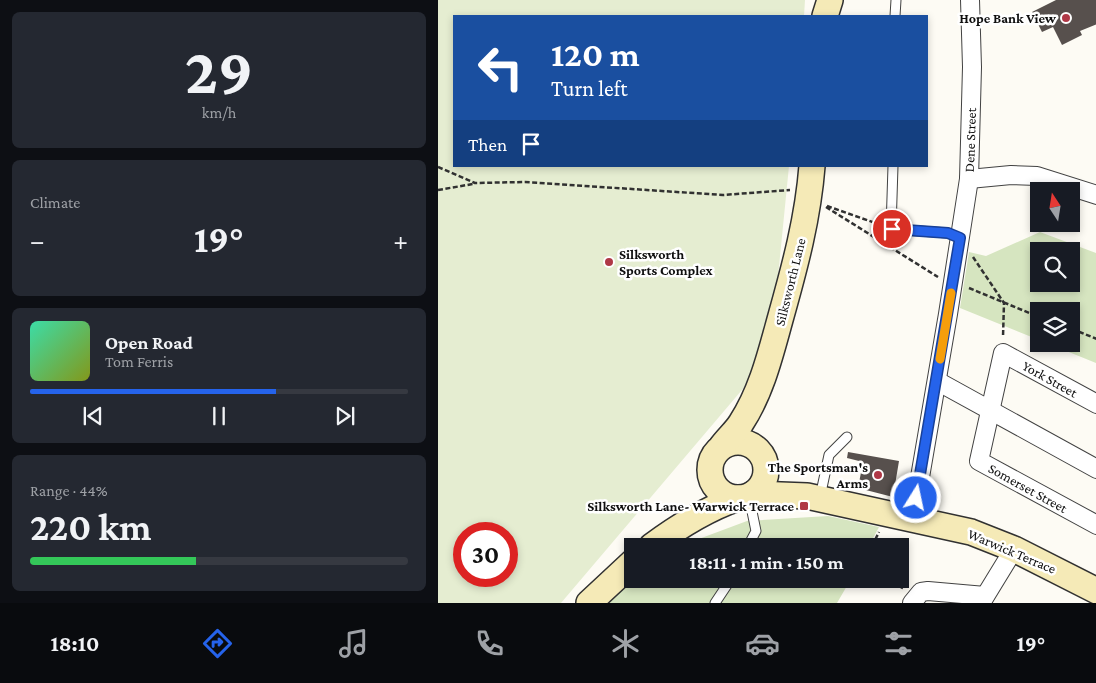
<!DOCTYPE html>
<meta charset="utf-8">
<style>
:root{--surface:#171b24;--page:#242831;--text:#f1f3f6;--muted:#9ea1a6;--line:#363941;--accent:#2563eb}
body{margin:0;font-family:"Crimson Pro",serif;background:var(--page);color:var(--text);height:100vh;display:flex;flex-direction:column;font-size:19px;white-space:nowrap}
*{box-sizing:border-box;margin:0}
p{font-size:16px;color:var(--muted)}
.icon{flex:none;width:28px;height:28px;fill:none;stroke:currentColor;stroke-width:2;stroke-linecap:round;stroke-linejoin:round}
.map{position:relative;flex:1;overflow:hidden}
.details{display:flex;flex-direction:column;gap:12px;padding:12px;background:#0d0f14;width:438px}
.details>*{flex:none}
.hud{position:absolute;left:15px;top:15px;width:475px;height:152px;border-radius:0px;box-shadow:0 2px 8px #0003;background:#1a4fa0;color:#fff;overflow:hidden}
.needle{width:32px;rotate:348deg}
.tools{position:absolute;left:592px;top:182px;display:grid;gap:10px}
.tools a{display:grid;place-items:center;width:50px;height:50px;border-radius:0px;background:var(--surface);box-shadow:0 2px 8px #0003;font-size:25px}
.speed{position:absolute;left:15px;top:522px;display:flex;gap:10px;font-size:25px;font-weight:700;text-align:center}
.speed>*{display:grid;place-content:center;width:65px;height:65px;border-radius:50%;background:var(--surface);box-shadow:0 2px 8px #0003;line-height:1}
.speed .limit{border:8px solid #d22;background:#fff;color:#111}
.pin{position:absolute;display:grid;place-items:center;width:42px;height:42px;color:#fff;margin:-21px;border:2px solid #fff;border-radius:50%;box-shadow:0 1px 5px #0007}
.me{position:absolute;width:55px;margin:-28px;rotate:10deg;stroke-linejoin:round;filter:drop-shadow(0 0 4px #0008)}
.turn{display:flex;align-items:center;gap:18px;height:105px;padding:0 15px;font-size:22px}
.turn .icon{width:65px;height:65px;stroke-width:2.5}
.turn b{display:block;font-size:35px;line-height:42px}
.then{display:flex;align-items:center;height:48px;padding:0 15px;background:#0003;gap:10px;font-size:19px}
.big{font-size:38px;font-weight:700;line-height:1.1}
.details .tile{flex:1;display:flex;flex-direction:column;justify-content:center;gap:8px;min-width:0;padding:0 18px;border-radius:8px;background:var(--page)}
.details .dial{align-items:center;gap:0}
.dial b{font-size:65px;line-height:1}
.song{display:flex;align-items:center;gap:15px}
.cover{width:60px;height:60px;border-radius:8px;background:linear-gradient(135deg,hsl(160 70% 55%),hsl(70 70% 35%))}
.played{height:5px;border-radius:2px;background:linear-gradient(90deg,var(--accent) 65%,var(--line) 65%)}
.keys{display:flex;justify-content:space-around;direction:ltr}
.heat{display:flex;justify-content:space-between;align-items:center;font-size:28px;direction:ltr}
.charge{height:8px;border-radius:4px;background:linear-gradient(90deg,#34c759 44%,var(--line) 0)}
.trip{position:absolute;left:186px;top:538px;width:285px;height:50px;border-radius:0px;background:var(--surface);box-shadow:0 2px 8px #0003;font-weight:700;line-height:50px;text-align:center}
.tab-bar{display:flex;height:80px;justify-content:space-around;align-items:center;background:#090b0e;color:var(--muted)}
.tab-bar .icon{width:35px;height:35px}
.tab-bar .active{color:var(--accent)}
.tab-bar b{font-size:22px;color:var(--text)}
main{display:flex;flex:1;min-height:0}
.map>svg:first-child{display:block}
</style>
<main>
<section class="details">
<div class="tile dial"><b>29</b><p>km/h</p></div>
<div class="tile"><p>Climate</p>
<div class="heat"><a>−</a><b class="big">19°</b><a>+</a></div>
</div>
<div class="tile">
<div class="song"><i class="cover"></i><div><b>Open Road</b><p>Tom Ferris</p></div></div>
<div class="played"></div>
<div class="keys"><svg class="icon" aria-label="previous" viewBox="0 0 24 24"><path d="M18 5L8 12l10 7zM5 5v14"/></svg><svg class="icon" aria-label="pause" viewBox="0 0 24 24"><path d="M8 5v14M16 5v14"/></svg><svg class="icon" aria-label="next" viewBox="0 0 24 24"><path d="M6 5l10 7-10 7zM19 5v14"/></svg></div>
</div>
<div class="tile"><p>Range · 44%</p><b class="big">220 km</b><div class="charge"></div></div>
</section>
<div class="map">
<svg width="659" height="603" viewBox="0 0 659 603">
<rect width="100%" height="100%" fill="#fdfbf4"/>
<g fill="#d6e5c0" fill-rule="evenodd">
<path d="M602 232 658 253V363L611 344H634V311H601V340L522 308 531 252 548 256ZM601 251H634V284H601Z"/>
<path d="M390 516 441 527 431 546H242L309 521Z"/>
<path d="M195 577V579H413L399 603H171Z"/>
</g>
<path fill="#e5edd1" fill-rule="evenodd" d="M0 0H367L366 16H16V166H351L332 357 123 603H0ZM26 534H69V576H26Z"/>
<g fill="#57504d">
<path d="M618 0H659V24L642 31 644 35 624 45 615 27 604 32 594 12Z"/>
<path d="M410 452 461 461 455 497 420 488 425 462 409 458Z"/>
</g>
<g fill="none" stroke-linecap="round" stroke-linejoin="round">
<g stroke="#424242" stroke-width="11">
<g id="lane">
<path d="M457 16 458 0"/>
<path d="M455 166 453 229 510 233 522 238"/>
<path d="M382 497 391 455 409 437"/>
<path d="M310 546 318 531 311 497"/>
<path d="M277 603 293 579"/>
</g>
</g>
<g stroke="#424242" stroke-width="20">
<g id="street">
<path d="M531 179 573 175 599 176 659 195"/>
<path d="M499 381 659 469"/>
<path d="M659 404 565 353 541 461 659 525"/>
<path d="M475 518 510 314 531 179 534 67 532 0"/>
<path d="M474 603 483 592 490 591 547 596"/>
<path d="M543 603 576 549"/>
</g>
</g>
<g stroke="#313131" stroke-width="28">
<g id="secondary">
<path d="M387 16 392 0"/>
<circle cx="300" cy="470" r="28"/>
<path d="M284 446C290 438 298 431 303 423 324 391 333 352 343 316 357 266 370 218 374 166"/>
<path d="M315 494 369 496 533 532 576 549 659 591"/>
<path d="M214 546C241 526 268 509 300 498"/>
<path d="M151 603 195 562"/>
</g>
</g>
<g stroke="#313131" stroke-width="2.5" stroke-dasharray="5 2.5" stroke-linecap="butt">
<path d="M0 167 37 183 87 182 285 195 352 190"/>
<path d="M0 190 35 184"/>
<path d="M389 206 443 225"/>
<path d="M388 207 500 277"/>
<path d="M535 257 566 303 565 337"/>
<path d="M531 288 601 317"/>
<path d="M634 329 659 339"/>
<path d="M434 546 441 532"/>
<path d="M434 579 465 588"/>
</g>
<use href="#lane" stroke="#fff" stroke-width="9"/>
<use href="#street" stroke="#fff" stroke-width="18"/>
<use href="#secondary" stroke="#f5eab7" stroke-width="25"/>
</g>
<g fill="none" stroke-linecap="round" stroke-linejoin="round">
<g stroke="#184099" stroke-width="12">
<path id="route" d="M454 229 510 233 522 238 478 498"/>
</g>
<use href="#route" stroke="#2563eb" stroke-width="9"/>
<path stroke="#f59e0b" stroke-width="9" d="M502 359 513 293"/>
</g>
<g fill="#af3846" stroke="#fff" stroke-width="2">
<circle cx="628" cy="18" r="5"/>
<circle cx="171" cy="262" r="5"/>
<circle cx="440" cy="475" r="5"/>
<rect x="361" y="501" width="10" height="10" rx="2.5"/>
</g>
<g text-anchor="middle" stroke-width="5" stroke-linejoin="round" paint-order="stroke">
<g font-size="14" font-weight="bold" fill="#0f0f0f" stroke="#fff" text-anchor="end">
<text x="618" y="23">Hope Bank View</text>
<text x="181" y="259" text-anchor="start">Silksworth<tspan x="181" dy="16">Sports Complex</tspan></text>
<text x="430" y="472">The Sportsman's<tspan x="430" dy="16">Arms</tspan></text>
<text x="356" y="511">Silksworth Lane- Warwick Terrace</text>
</g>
<g font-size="14" fill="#0f0f0f" stroke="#fff">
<text transform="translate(532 140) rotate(-88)" y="5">Dene Street</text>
<text transform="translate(352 282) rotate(-76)" y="5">Silksworth Lane</text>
<text transform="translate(612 379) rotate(29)" y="5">York Street</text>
<text transform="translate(590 488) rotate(29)" y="5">Somerset Street</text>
<text transform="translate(574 551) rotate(23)" y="5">Warwick Terrace</text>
</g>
</g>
</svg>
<div class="tools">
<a><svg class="needle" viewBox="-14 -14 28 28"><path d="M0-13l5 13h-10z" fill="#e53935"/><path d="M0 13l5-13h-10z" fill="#9ea1a6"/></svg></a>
<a><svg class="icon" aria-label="search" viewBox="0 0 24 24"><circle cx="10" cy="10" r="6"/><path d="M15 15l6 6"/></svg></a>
<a><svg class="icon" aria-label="layers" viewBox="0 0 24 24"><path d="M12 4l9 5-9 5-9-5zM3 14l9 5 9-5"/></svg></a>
</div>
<div class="speed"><div class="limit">30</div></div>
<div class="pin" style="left:454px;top:229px;background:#d93025"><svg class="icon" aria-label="arrive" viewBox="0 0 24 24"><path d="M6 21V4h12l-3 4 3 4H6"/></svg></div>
<svg class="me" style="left:478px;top:498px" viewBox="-20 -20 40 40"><circle r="17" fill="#2563eb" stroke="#fff" stroke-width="3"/><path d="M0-11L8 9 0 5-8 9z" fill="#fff"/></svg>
<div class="trip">18:11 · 1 min · 150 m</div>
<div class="hud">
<div class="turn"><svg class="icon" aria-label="left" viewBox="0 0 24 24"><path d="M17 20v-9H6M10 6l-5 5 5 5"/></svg><div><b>120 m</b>Turn left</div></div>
<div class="then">Then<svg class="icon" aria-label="arrive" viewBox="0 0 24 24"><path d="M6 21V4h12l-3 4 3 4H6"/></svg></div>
</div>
</div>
</main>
<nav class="tab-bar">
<b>18:10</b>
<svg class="icon active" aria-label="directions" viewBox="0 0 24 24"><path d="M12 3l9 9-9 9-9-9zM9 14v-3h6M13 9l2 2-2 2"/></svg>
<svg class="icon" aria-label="music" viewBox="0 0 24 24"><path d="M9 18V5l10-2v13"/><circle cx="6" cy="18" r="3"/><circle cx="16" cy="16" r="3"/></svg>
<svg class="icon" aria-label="phone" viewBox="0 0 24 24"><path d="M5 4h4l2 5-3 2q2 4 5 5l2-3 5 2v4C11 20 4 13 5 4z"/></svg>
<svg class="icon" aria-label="climate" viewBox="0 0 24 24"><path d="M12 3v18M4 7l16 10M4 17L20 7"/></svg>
<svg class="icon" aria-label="car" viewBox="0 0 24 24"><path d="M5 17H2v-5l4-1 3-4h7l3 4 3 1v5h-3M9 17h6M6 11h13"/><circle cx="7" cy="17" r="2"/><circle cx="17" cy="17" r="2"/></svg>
<svg class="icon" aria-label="filters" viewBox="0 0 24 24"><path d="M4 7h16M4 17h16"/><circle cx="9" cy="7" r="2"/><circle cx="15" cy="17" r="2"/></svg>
<b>19°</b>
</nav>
